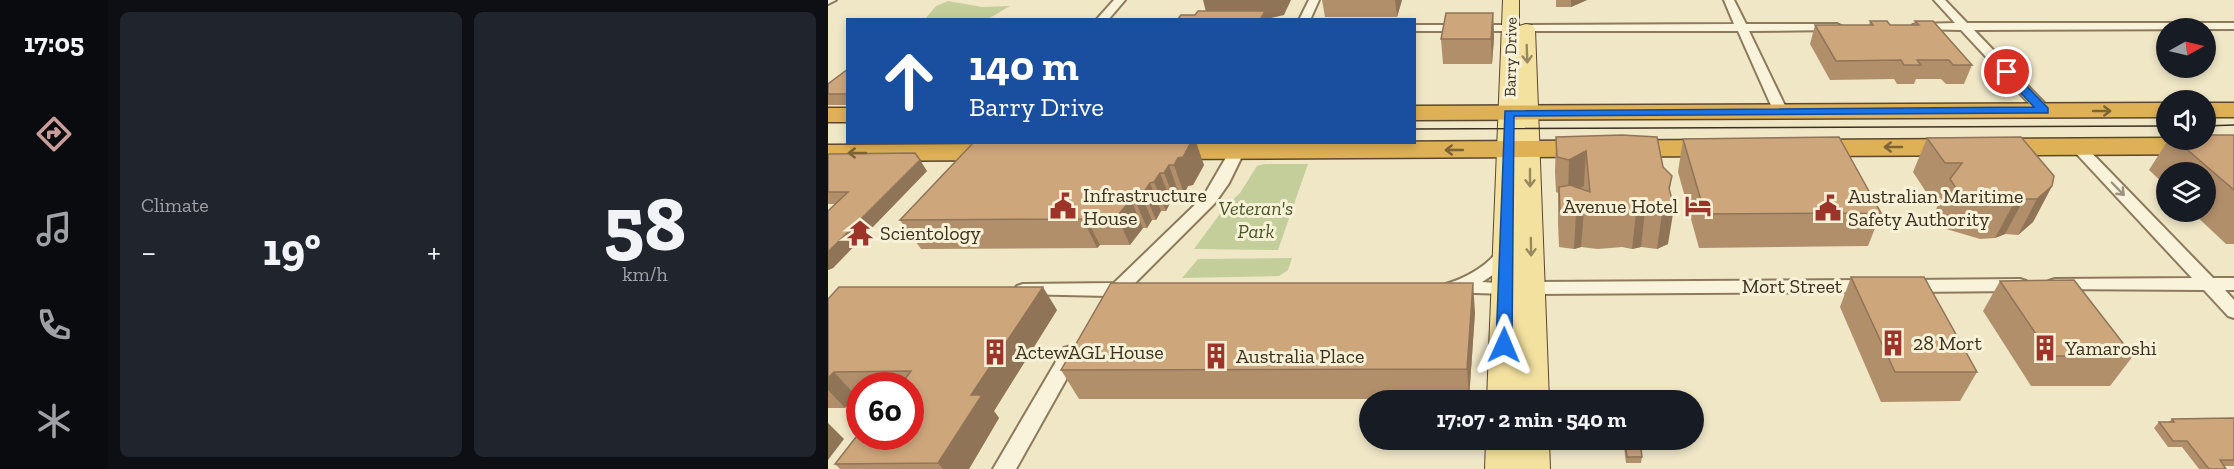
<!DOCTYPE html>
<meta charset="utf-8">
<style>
:root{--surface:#171b24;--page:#20242c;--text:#f1f3f6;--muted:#9ea1a6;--accent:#cb9d9a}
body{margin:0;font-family:"Zilla Slab",serif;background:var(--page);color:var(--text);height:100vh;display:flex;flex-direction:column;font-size:22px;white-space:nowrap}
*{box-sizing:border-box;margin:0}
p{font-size:20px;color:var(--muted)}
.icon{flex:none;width:33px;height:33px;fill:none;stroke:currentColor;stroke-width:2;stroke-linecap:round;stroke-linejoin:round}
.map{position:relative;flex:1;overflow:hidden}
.sheet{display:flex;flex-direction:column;gap:12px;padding:12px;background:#0d0f14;width:720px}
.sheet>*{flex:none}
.banner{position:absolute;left:18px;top:18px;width:570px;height:126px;border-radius:0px;box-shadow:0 3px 9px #0003;background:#1a4fa0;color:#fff;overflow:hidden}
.needle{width:39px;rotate:82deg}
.buttons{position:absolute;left:1328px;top:18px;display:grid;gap:12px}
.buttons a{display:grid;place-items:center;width:60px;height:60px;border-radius:50%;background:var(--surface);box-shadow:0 3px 9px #0003;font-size:30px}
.speed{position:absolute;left:18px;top:372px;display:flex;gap:12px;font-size:30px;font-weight:700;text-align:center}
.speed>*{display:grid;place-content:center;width:78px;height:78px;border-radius:50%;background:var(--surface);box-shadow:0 3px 9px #0003;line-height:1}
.speed .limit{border:9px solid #d22;background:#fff;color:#111}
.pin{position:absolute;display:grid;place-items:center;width:51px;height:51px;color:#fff;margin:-26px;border:3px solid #fff;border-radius:50%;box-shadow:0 2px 6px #0007}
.me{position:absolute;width:66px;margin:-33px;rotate:1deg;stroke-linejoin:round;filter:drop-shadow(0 0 4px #0008)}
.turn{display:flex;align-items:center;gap:21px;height:126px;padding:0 24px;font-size:27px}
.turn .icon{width:78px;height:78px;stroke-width:2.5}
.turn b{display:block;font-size:42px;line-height:51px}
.big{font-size:45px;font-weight:800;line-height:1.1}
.sheet .widget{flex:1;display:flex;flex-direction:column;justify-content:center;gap:9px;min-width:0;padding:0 21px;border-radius:9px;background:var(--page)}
.sheet .dial{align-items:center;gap:0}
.dial b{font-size:78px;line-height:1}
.heat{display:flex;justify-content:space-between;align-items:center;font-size:33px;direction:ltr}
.sheet .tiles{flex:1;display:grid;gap:12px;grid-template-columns:repeat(2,1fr)}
.trip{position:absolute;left:531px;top:390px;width:345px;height:60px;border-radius:30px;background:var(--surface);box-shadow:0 3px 9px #0003;font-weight:800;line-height:60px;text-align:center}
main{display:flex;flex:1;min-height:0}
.tabs{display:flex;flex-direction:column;width:108px;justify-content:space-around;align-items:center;background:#090b0e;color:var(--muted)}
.tabs .icon{width:42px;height:42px}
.tabs .selected{color:var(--accent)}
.tabs b{font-size:27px;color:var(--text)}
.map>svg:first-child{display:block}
</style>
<main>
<nav class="tabs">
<b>17:05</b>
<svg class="icon selected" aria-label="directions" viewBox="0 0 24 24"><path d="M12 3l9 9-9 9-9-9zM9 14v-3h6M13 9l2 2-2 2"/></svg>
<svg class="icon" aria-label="music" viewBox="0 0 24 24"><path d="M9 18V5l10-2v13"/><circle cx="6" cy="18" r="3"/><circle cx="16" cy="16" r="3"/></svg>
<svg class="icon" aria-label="phone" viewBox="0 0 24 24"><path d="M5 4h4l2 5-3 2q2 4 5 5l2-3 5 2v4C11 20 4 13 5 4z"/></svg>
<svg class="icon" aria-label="climate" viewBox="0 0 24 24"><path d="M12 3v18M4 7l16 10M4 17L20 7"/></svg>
</nav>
<section class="sheet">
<div class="tiles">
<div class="widget"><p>Climate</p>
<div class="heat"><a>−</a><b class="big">19°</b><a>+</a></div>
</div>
<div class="widget dial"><b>58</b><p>km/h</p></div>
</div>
</section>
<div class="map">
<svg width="1406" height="469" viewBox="0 0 1406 469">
<rect width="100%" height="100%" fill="#f0e7c7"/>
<g fill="#c3ce9a">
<path d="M120 1 154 7 182 6 160 19H97L108 6Z"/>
<path d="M436 164H480L450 250 366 249 397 207 412 193 429 166Z"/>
<path d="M464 258 460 270 451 276 354 278 370 259Z"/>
</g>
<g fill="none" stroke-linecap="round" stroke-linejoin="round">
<g stroke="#8c7a5b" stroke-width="4">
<g id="street">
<path d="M0 0H8L0 4Z"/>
<path d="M286 0H297L280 20H268Z"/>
<path d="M481 0H491L482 20H471Z"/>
<path d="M896 0H906L918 24H1009L1015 27 1009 30 921 31 960 112 958 115H948L946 112 910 31H698L692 28 698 25 906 24Z"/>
<path d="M1106 0H1117L1139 23H1406V29L1146 30 1221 108 1223 111 1216 115 1211 114 1133 30 1085 29V25L1089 24 1127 23Z"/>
<path d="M586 25H682L688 28 682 31H586Z"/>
<path d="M407 142H421L401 183 387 203 306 284 310 289 307 293 288 298 281 296 189 294 186 290 189 286 195 284 286 283 375 197Z"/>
<path d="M1250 143 1255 144 1385 278H1406V290H1397L1406 300V318L1400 316 1376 290 1221 289 1218 285 1221 281 1227 279 1364 278 1245 150 1243 147 1245 144Z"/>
<path d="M678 246 684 248 686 252 677 267 654 282 683 284 686 288 683 292 677 294 618 292 615 288 618 284C638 278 660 266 672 248Z"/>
<path d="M1192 279 1198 281 1201 285 1198 289 1192 291 1080 292 1074 290 1071 286 1074 282 1080 280Z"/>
<path d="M1042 280 1048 282 1051 286 1048 290 1042 292 704 294 698 292 695 288 698 284 704 282Z"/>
<path d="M243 346 250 348 253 353 188 469H165L236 348Z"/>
</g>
</g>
<g stroke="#5a4730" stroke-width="2">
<g id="primary">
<path d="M675 0H691V26L698 24 704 25 707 29 721 400H659Z"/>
<path d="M658 440H721L722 469H657Z"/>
</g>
</g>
<g stroke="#5a4730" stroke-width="3">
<g id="highway">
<path d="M1338 103V117L586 120V106Z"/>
<rect x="1377" y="103" width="29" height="14"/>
<rect x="0" y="108" width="20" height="14"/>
<path d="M1338 138H1406V154L975 156 966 154 962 148 966 142 975 140Z"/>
<path d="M894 140 903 142 907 148 903 154 894 156 330 159 321 157 317 151 321 145 330 143Z"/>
<path d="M177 144 186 146 190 152 186 158 177 160 0 161V145Z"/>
</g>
</g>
<use href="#street" fill="#faf3db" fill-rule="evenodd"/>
<use href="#primary" fill="#f3e19f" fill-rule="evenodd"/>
<use href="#highway" fill="#dfb157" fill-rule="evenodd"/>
<g stroke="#3c301f" stroke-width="1.5">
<path d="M1377 126 1406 125"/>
<path d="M586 129 1338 126"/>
</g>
</g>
<g fill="#b18f6b">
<path d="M494 0H574L569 17H497Z"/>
<path d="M728 0H759L743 7H728Z"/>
<path d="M665 13 666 37 664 64H615L613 39Z"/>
<path d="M1042 21 1062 25H1086L1087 21 1144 65 1136 84H1118L1113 79H1088L1086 84H1069L1066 79 1002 80 982 44 987 25H1041Z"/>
<path d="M20 69V105H0V84Z"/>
<path d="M1406 135V244H1398L1364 212H1377V172H1338V186L1321 170 1340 140H1377Z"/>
<path d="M728 137 841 191 840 244 829 249 813 247 804 249 794 247 770 249 753 247 746 249 731 247 730 223V193L728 192 727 172Z"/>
<path d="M1099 138 1224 186 1205 222 1190 235 1177 234 1167 238 1152 239 1115 228 1106 214 1113 198H1102L1085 172Z"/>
<path d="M855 139 1053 213 1040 246 871 248 850 172Z"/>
<path d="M146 142 376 165 365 185 360 186 356 194H351L347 201H343L338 211H333L328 220H324L319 228H315L302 245H272L269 248 93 249 72 220Z"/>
<path d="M0 154 99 171 5 268 0 270V211L8 204H0Z"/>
<path d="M1023 277 1149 372 1132 401 1053 402 1012 307Z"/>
<path d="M1172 281 1305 356 1282 386H1203L1155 311Z"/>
<path d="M0 299 229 310 166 411 171 418 141 469H12L7 464 82 386H32V395H27L17 408H0Z"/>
<path d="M647 312 641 399H251L233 370Z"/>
<path d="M1406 418V466H1396L1398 469H1371L1354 447H1340L1326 428 1331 422H1341L1344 419Z"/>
<path d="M795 440H812L814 457 813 463H798Z"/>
</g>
<g fill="#907457">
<path d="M375 0H463L456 15 439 19V20H380Z"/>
<path d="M567 0H574L569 17Z"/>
<path d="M743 0H759L743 7Z"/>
<path d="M665 13 666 37 664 64 663 39Z"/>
<path d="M363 142H368L376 165 365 185 360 186 356 194 346 165 350 158Z"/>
<path d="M758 151 756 186 740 195 741 160Z"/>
<path d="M92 160 99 171 5 268 0 270V252Z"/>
<path d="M341 165 351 194 347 201 336 173Z"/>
<path d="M332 173 343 201 338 211 326 182Z"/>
<path d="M844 176 838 212 846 208 840 244 829 249 834 213Z"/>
<path d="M322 183 333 211 328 220 316 192Z"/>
<path d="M1224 186 1205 222 1190 235 1209 199Z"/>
<path d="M312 192 324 220 319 228 307 200Z"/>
<path d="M1196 199 1177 234 1167 238 1186 203Z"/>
<path d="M303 200 315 228 302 245 289 216Z"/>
<path d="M756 211 753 247 746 249 748 213Z"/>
<path d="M817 211 813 247 804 249 808 213Z"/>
<path d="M257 216 272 245 269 248 255 219Z"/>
<path d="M645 283 647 312 641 399 639 369Z"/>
<path d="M215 287 229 310 166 411 171 418 141 469H115L110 463 143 395Z"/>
<path d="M6 372 27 395 17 408 0 390V378Z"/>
<path d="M0 423 16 439 0 460Z"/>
</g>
<g fill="#cea67c" stroke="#907457" stroke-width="1.5">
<path d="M370 11H437L432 20H349L353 15H367Z"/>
<path d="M618 13H665L663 39H613Z"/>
<path d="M1042 21H1059L1062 25H1091L1087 21H1105L1144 65H1125L1121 60H1089L1093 65H1076L1073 60 1008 61 987 25H1045Z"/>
<path d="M20 69V94H0V84Z"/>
<path d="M794 135 829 137 835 167 844 176 841 188 846 208 834 213 817 211 808 213 798 211 772 213 756 211 748 213 732 211 731 187 742 185 762 192 758 151 741 160 729 157 728 137Z"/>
<path d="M1377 135H1406V190L1348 140H1377Z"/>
<path d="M1011 137 1053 213 877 214 855 139Z"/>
<path d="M1193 137 1226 176 1224 186 1209 199H1196L1186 203H1171L1131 193 1122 179 1134 163H1117L1099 138Z"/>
<path d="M146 142H363L355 157 350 158 346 165H341L336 173H332L326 182 322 183 316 192H312L307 200H303L289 216H257L255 219 72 220Z"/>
<path d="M87 153 92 160 0 252V211L20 192H0V154Z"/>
<path d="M1023 277H1096L1149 372H1067Z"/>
<path d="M1246 280 1305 356H1223L1172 281Z"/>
<path d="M283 283H645L639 369 233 370Z"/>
<path d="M11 287H215L143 395H154L110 463 7 464 32 432V436H82V386H72L83 371 6 372 0 378V299Z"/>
<path d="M1406 418V460H1392L1398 469H1381L1359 441H1345L1331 422H1346L1344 419Z"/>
<path d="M797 440H812L814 457H799Z"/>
</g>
<defs><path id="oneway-shaft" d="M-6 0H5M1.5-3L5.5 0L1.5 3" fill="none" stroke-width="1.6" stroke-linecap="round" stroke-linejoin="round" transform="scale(1.5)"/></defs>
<g stroke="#98885f">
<use href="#oneway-shaft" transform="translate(699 54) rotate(88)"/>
<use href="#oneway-shaft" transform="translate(702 178) rotate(90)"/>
<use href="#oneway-shaft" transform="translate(703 247) rotate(89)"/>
</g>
<g stroke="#7d6435">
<use href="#oneway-shaft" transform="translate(1274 111)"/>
<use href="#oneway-shaft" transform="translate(1065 147) rotate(180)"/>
<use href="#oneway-shaft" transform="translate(626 150) rotate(180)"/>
<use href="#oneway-shaft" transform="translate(29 153) rotate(180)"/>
</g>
<use stroke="#9b927d" href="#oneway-shaft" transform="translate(1290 189) rotate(46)"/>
<path fill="#1a73e8" stroke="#114b97" stroke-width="1.5" d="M1179 68 1182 69 1220 108V113L686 116 684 345 682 349H670L668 345 677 111 1206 107 1175 74V69Z"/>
<defs>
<g id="civic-bare" transform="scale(2.07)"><path d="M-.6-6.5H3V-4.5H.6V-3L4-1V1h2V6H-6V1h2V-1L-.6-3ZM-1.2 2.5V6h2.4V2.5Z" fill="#9c342a" stroke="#f7f1d7" stroke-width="2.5" paint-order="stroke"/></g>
<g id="hotel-bare" transform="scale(2.07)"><path d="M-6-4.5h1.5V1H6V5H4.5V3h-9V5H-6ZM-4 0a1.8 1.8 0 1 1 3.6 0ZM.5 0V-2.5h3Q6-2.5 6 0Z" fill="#9c342a" stroke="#f7f1d7" stroke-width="2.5" paint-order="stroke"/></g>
<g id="temple-bare" transform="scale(2.07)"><path d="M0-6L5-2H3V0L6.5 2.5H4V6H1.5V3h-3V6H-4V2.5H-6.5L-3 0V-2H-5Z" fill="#9c342a" stroke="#f7f1d7" stroke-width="2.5" paint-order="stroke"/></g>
<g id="building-bare" transform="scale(2.07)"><path d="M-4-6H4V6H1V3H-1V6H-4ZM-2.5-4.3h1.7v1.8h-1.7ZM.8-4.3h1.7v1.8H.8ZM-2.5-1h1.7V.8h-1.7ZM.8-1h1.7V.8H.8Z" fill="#9c342a" stroke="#f7f1d7" stroke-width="2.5" paint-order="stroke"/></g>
</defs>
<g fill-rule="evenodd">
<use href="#civic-bare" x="235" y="206"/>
<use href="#hotel-bare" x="870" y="206"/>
<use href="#civic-bare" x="1000" y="208"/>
<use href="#temple-bare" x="32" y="233"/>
<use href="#building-bare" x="1065" y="343"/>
<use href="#building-bare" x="1217" y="348"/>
<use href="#building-bare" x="167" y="352"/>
<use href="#building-bare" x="388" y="356"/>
</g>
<g text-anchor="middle" stroke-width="6" stroke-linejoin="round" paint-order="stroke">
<g font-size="16" fill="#3c301f" stroke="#f7f1d7">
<text transform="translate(682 57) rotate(-89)" y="6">Barry Drive</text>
</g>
<g font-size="20" fill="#3c301f" stroke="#f7f1d7" text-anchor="start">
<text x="255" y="202">Infrastructure<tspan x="255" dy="23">House</tspan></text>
<text x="1020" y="203">Australian Maritime<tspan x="1020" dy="23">Safety Authority</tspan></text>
<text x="850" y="213" text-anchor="end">Avenue Hotel</text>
<text x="52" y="240">Scientology</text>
<text x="1085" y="350">28 Mort</text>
<text x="1237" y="355">Yamaroshi</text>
<text x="187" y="359">ActewAGL House</text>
<text x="408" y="363">Australia Place</text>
</g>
<g font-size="20" font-style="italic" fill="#475926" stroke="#f7f1d7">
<text x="428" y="215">Veteran's<tspan x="428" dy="23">Park</tspan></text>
</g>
<g font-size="20" fill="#3c301f" stroke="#f7f1d7">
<text x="964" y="293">Mort Street</text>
</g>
</g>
</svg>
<div class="buttons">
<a><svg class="needle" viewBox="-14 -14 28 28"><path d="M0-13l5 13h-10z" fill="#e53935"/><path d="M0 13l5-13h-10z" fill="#9ea1a6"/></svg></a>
<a><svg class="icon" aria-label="sound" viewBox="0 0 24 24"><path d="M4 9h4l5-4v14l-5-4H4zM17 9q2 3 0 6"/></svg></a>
<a><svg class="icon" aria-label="layers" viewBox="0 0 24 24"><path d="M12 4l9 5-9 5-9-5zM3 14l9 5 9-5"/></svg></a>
</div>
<div class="speed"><div class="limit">60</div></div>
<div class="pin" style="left:1179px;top:72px;background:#d93025"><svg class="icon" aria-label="arrive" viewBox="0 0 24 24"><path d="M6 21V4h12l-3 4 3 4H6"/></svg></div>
<svg class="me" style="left:676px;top:345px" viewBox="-20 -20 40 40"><path d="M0-17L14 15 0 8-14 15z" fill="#1a73e8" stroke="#fff" stroke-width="4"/></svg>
<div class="trip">17:07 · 2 min · 540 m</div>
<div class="banner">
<div class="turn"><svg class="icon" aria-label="ahead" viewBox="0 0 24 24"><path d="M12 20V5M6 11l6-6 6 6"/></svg><div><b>140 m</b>Barry Drive</div></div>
</div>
</div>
</main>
